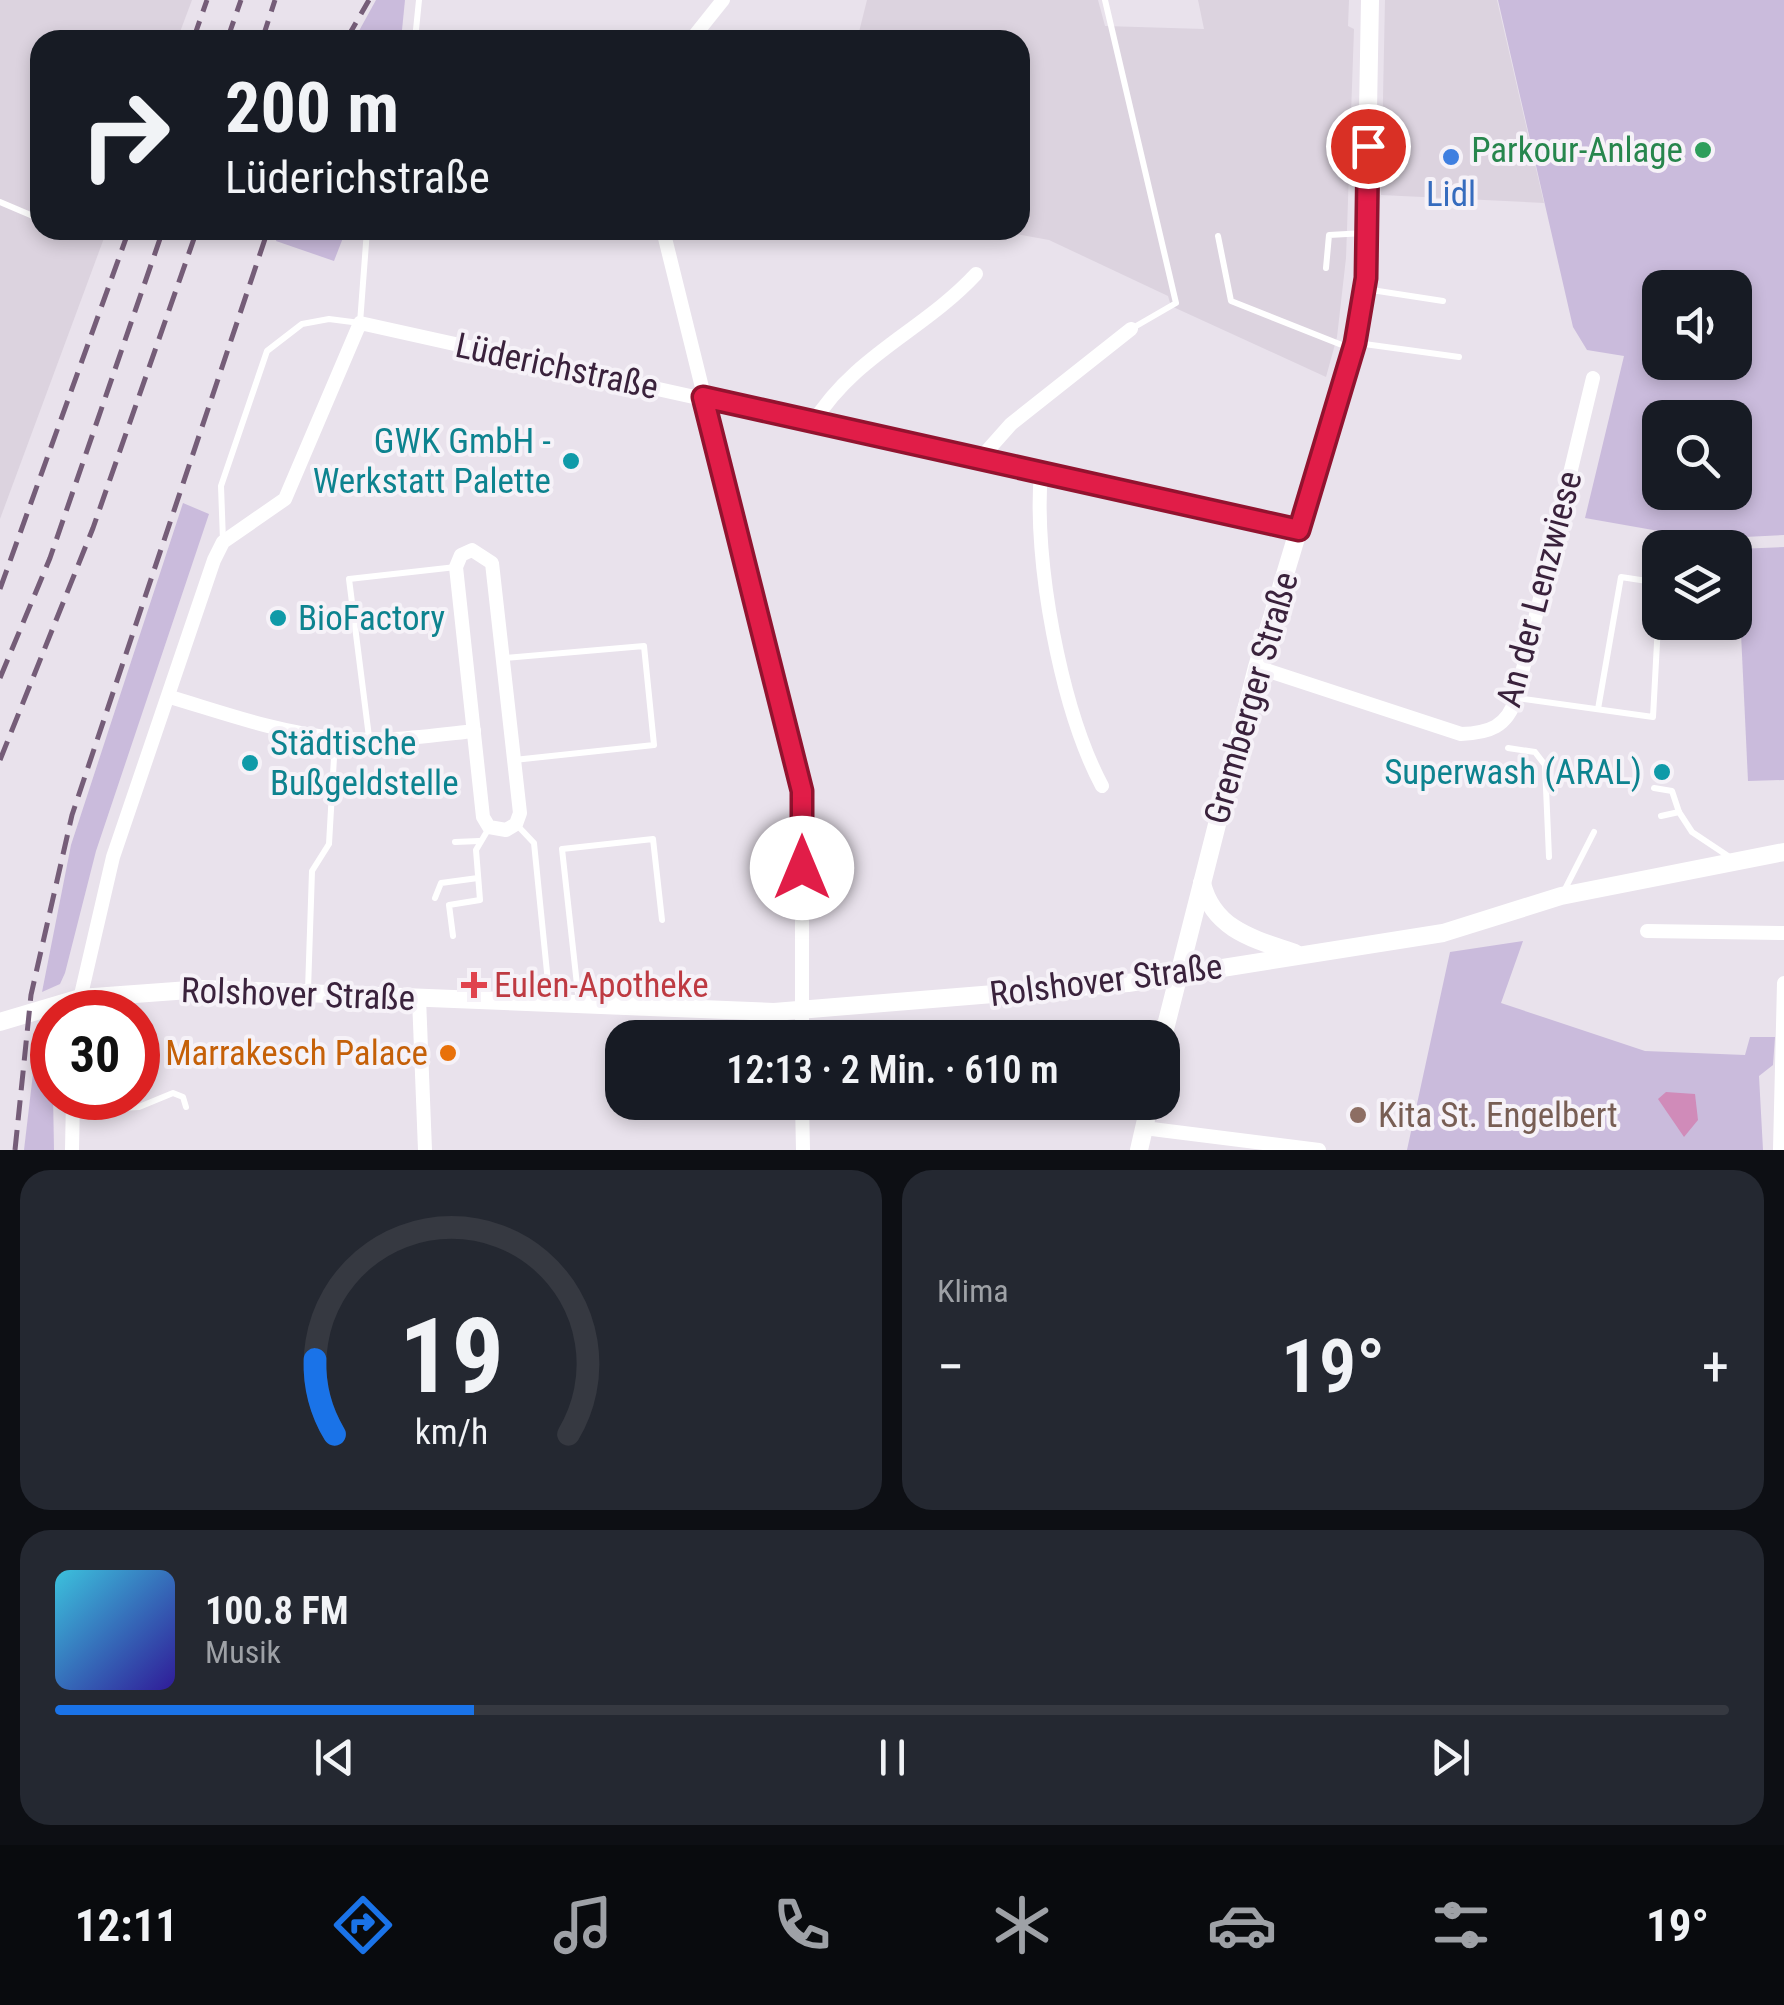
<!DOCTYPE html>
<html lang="de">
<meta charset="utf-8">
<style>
:root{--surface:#171b24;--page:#242831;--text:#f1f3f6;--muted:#9ea1a6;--line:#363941;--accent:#1a73e8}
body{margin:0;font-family:"Roboto Condensed",sans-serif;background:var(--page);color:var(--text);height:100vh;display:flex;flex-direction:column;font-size:38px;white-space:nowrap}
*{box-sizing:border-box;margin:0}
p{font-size:32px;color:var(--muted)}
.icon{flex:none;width:55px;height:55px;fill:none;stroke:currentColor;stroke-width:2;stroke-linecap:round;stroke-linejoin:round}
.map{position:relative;height:1150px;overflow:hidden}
.panel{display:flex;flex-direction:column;gap:20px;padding:20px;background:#0d0f14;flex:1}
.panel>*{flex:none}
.top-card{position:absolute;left:30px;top:30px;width:1000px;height:210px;border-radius:30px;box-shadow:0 5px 15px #0003;background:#171b24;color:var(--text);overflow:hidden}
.fabs{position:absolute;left:1642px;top:270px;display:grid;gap:20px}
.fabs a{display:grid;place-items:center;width:110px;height:110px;border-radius:20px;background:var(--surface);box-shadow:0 5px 15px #0003;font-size:50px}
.speed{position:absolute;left:30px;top:990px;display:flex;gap:20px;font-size:50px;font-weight:700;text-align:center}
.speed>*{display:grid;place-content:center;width:130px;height:130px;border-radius:50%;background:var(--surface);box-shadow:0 5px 15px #0003;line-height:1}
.speed .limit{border:15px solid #d22;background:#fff;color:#111}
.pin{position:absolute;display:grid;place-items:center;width:85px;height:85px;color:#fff;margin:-42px;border:5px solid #fff;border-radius:50%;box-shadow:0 2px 10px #0007}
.me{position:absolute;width:110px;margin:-55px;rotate:0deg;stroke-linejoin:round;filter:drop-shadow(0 0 8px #0008)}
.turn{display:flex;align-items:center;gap:35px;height:210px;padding:0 30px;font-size:45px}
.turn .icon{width:130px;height:130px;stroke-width:2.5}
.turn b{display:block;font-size:70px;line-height:85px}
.big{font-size:75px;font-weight:600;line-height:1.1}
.panel .widget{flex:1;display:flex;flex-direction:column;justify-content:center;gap:15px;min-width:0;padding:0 35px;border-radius:30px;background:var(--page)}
.panel .dial{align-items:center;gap:0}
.dial svg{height:260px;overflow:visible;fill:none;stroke:var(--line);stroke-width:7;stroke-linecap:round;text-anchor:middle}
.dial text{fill:var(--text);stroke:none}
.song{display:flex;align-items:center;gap:30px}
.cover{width:120px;height:120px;border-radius:15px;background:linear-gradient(135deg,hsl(190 70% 55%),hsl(250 70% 35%))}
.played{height:10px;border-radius:5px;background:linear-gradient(90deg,var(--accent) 25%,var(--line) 25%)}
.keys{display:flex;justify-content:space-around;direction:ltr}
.heat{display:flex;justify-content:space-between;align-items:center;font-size:55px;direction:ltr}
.panel .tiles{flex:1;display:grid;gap:20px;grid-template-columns:1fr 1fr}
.widget:last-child{grid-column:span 2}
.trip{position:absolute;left:605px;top:1020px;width:575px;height:100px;border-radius:30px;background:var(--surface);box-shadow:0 5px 15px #0003;font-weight:600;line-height:100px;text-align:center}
.dock{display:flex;height:160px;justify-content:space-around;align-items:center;background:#090b0e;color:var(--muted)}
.dock .icon{width:70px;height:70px}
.dock .active{color:var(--accent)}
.dock b{font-size:45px;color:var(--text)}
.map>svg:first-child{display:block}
</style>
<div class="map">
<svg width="1784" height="1150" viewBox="0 0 1784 1150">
<rect width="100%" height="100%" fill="#e9e2ec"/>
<g fill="#dcd3df">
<path d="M0 0H192L177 40H40V230H107L0 519Z"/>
<path d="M867 0H1098L1105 26 1204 29 1198 0H1349L1348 26 1354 29 1346 258 1337 337 1326 377 1171 306 1168 296 1049 240 994 230H1020V40H857Z"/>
<path d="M1385 0H1497L1544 203 1381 195Z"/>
</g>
<g fill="#cabbdc" fill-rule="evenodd">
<path d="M376 0H405L401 40H354Z"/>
<path d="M1498 0H1784V535L1704 539 1585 518 1624 356 1587 350 1573 327ZM1660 288H1735V362H1660ZM1660 418H1735V492H1660Z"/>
<path d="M279 230H346L334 261 276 241Z"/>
<path d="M183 503 209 514 96 851 65 973 60 984 42 992 71 845Z"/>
<path d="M1784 547V780L1748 781 1737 549Z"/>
<path d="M1523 941 1501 1003 1645 1051 1745 1055 1750 1037H1775L1773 1065 1759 1076 1763 1150H1407L1450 952Z"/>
<path d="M38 1031H49L52 1040 54 1150H24Z"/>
</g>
<path fill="#d08bb9" d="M1666 1092 1695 1094 1698 1120 1684 1137 1658 1099Z"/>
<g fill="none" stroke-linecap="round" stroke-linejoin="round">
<g stroke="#fff" stroke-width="6">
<path d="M1105 0 1176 303 1131 329"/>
<path d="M415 40 419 0"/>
<path d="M0 202 40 219"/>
<path d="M1218 236 1231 301 1352 349"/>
<path d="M1326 268 1329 235 1365 233"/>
<path d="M1365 289 1443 301"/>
<path d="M1357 343 1459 357"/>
<path d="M223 541 221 486 267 351 302 324 329 319 360 323 367 230"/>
<path d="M504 658 644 646 654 745 514 760"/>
<path d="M1517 698 1653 717 1660 587"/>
<path d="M1598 709 1621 577 1660 583"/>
<path d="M369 737 349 579 456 567"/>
<path d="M1508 748 1535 752 1545 765 1549 857"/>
<path d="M1654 788 1672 791 1679 812"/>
<path d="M1661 816 1679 812 1692 832 1731 858"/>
<path d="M516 824 534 843 550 1002"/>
<path d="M455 842 479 841"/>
<path d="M1564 891 1594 832"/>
<path d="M435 898 441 883 478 878"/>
<path d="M453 936 449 905 480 900 476 850 489 828"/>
<path d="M308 990 312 871 329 844 335 740"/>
<path d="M579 1003 562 849 653 839 662 920"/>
<path d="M120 1108 139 1107 173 1093 183 1097 186 1107"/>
<path d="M74 1112 91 1111"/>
</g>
<g stroke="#fff" stroke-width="14">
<path d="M691 40 723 0"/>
<path d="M663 230 802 791V1038"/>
<path d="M813 423C855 355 923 331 976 274"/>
<path d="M979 460 1011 424 1131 329"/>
<path d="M1041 473C1033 560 1061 709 1102 786"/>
<path d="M472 550 492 563 520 813 516 824 506 830 489 827 483 817 456 567 461 555Z"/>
<path d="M1257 667 1461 734C1489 733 1507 727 1516 698L1593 378"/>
<path d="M170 697C224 713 279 733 335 738 381 743 428 736 474 731"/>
<path d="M1647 931 1784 933"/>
<path d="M419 998 425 1150"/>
<path d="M77 1012 113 857 214 560 223 542 285 499 360 323 1299 531"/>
<path d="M802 1102 803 1150"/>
<path d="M1144 1128 1319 1150"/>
<path d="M72 1150 73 1098"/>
<path d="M1780 1150 1784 983"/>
</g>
<g stroke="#fff" stroke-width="18">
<path d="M1202 883C1213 929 1253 939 1295 953"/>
<path d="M0 1022 80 998 203 989 774 1012 1128 983 1443 933 1561 896 1784 852"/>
<path d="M1162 1041 1257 667 1355 343 1365 277 1370 0"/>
<path d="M1139 1150 1150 1102"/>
</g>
<g stroke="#755d78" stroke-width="5" stroke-dasharray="20 10" stroke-linecap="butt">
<path d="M193 40 207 0"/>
<path d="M227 40 241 0"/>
<path d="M262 40 275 0"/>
<path d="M346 40 369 0"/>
<path d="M0 589 129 230"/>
<path d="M0 678 50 558 163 230"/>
<path d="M0 760 93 528 197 230"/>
<path d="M15 1150 31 995 72 815 268 230"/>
</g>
</g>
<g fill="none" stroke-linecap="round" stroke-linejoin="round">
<g stroke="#92132f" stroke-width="25">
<path id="route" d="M802 868V791L703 397 1299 530 1355 343 1366 278 1368 146"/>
</g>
<use href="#route" stroke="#e11d48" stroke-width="18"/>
</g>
<circle fill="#2e9e5b" stroke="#f6f2f8" stroke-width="4" cx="1703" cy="150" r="10"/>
<circle fill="#3f7fe0" stroke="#f6f2f8" stroke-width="4" cx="1451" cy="157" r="10"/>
<g fill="#0f9aa8" stroke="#f6f2f8" stroke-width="4">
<circle cx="571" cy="461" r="10"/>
<circle cx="278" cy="618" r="10"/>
<circle cx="250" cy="763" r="10"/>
<circle cx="1662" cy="772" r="10"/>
</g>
<path fill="#e0444e" stroke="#f6f2f8" stroke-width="4" d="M469 970h10v10h10v10h-10v10h-10v-10h-10v-10h10z"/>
<circle fill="#e8710a" stroke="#f6f2f8" stroke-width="4" cx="448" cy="1053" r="10"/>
<circle fill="#8d6e63" stroke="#f6f2f8" stroke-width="4" cx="1358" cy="1115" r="10"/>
<g text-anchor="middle" stroke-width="8" stroke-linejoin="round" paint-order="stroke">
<g font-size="35" fill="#27864d" stroke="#f6f2f8" text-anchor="end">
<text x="1683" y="162">Parkour-Anlage</text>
</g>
<g font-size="35" fill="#366cbe" stroke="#f6f2f8">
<text x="1451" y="206">Lidl</text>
</g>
<g font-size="35" fill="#3a223c" stroke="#f6f2f8">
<text transform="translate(557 366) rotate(12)" y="12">Lüderichstraße</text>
<text transform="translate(1539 589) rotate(-75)" y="12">An der Lenzwiese</text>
<text transform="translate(1251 698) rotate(-74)" y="12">Gremberger Straße</text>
<text transform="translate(1106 980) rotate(-7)" y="12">Rolshover Straße</text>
<text transform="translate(298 994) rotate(2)" y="12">Rolshover Straße</text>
</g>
<g font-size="35" fill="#0d838f" stroke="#f6f2f8" text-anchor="end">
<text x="551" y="453">GWK GmbH -<tspan x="551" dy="40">Werkstatt Palette</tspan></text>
<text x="298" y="630" text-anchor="start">BioFactory</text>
<text x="270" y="755" text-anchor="start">Städtische<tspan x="270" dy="40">Bußgeldstelle</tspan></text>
<text x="1642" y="784">Superwash (ARAL)</text>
</g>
<g font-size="35" fill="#be3a42" stroke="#f6f2f8" text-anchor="start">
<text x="494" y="997">Eulen-Apotheke</text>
</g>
<g font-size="35" fill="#c56008" stroke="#f6f2f8" text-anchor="end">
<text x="428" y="1065">Marrakesch Palace</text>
</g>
<g font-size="35" fill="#785e54" stroke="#f6f2f8" text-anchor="start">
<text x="1378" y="1127">Kita St. Engelbert</text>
</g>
</g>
</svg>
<div class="fabs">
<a><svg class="icon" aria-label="sound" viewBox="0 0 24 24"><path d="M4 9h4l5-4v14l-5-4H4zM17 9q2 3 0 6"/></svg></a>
<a><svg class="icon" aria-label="search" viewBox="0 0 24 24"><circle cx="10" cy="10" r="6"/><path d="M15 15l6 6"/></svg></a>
<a><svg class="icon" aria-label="layers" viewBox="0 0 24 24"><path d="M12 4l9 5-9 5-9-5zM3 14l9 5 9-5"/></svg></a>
</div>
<div class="speed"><div class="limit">30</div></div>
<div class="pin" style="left:1368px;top:146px;background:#d93025"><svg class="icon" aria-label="arrive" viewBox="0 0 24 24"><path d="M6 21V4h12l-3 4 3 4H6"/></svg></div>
<svg class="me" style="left:802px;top:868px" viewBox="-20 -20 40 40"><circle r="19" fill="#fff"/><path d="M0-13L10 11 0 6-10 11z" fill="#e11d48"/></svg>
<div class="trip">12:13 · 2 Min. · 610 m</div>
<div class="top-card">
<div class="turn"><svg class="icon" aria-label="right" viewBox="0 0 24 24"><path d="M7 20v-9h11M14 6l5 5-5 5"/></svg><div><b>200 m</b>Lüderichstraße</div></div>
</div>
</div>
<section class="panel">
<div class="tiles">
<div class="widget dial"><svg viewBox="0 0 100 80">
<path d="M14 69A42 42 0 1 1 86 69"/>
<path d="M14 69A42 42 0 0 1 8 46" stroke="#1a73e8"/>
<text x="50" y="56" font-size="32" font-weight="700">19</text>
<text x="50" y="72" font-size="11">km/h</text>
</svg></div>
<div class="widget"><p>Klima</p>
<div class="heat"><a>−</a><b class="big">19°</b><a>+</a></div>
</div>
<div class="widget">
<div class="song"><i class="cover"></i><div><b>100.8 FM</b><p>Musik</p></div></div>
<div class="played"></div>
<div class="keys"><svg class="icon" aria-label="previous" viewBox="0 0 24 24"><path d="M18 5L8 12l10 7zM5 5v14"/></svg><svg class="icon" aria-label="pause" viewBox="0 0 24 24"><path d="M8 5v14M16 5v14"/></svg><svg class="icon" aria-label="next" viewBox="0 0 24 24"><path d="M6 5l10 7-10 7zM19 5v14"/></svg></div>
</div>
</div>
</section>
<nav class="dock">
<b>12:11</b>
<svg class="icon active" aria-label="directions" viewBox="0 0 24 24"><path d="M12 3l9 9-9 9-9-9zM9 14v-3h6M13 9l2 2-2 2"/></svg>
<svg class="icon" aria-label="music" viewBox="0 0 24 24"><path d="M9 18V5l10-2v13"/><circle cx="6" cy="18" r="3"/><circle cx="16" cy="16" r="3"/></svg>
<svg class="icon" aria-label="phone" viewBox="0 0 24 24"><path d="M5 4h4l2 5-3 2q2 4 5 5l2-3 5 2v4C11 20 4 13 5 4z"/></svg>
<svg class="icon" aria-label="climate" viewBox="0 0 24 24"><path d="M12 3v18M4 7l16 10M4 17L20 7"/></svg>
<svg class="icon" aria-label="car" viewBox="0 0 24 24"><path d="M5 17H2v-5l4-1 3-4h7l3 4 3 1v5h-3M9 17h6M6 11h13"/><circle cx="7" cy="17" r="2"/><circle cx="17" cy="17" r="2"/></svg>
<svg class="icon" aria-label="filters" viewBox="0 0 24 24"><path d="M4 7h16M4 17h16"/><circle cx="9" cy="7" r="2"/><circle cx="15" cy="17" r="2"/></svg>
<b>19°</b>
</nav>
